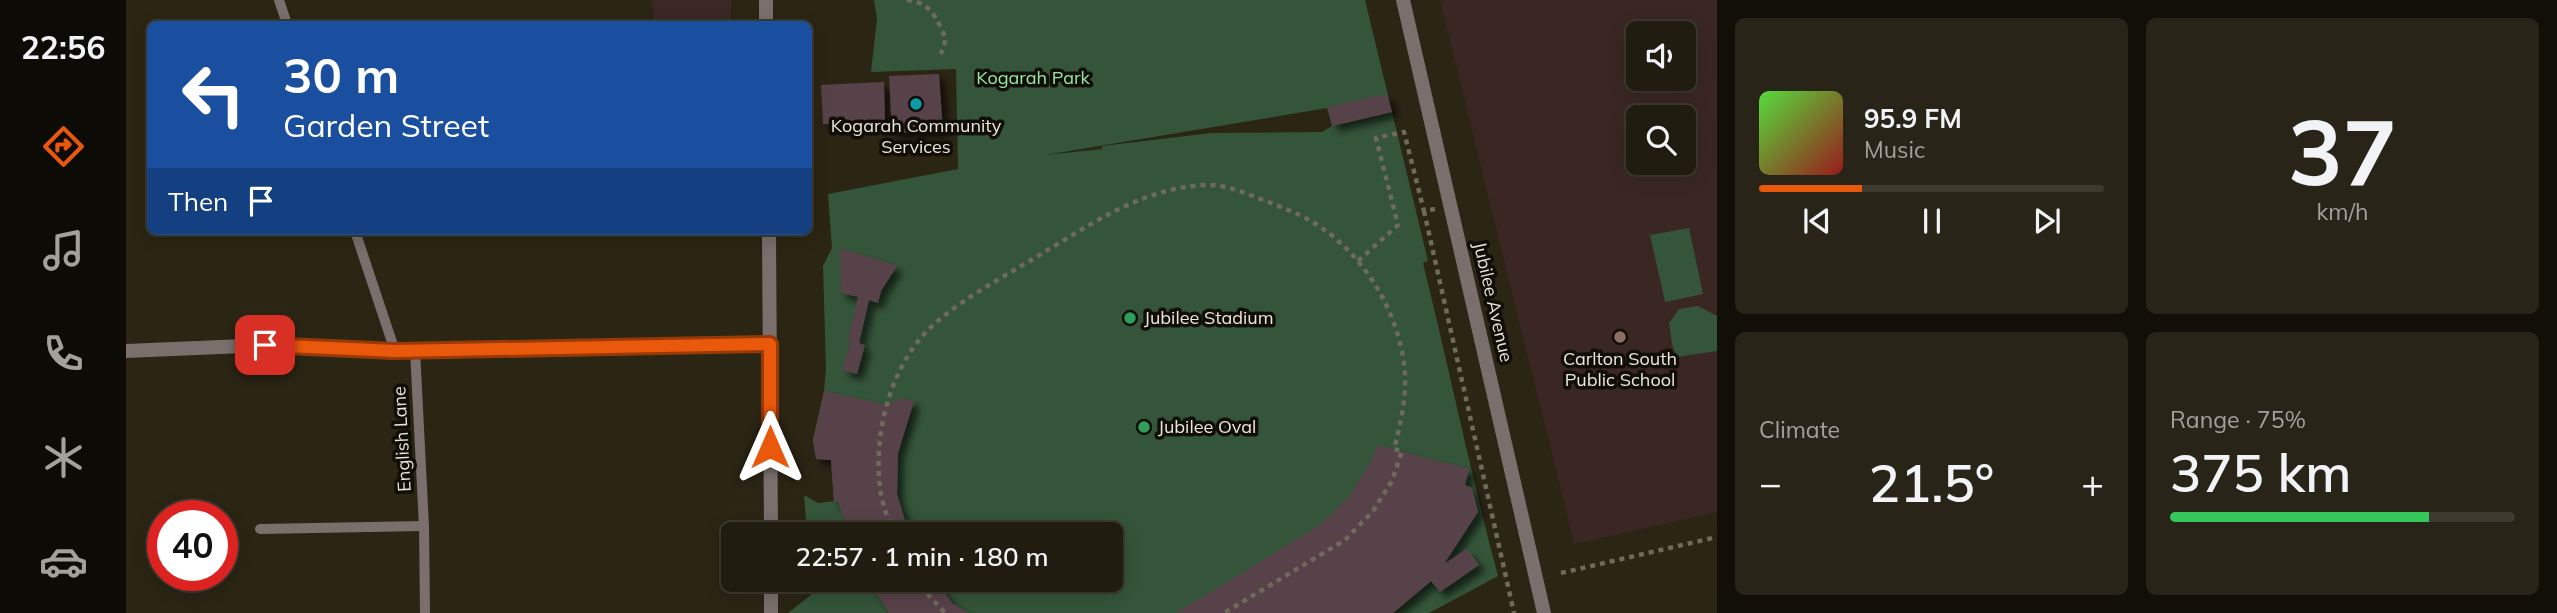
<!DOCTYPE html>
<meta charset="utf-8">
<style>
:root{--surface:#201c0f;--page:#282518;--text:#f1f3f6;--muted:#a2a19e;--line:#3d3a2f;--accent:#ea580c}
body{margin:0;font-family:Mulish,sans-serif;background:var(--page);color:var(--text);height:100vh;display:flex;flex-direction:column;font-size:26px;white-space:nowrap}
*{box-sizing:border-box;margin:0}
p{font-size:23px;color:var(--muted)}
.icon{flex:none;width:38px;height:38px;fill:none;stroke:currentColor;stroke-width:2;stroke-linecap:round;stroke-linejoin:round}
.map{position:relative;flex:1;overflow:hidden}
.panel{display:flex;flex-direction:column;gap:18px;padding:18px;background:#120f08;width:840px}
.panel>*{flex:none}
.guide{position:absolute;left:21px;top:21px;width:665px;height:214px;border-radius:10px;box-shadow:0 4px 18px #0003,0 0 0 2px var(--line);background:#1a4fa0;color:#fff;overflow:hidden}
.tools{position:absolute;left:1500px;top:21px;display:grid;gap:14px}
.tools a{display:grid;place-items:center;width:70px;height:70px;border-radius:10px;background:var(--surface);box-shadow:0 4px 18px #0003,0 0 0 2px var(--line);font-size:35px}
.speed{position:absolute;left:21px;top:500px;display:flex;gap:14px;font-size:35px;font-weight:700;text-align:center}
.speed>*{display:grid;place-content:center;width:91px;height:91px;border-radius:50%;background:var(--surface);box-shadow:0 4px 18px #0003,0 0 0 2px var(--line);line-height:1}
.speed .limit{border:10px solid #d22;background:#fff;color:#111}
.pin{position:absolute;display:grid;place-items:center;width:60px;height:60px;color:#fff;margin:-30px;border-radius:14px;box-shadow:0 4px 10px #0006}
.me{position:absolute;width:77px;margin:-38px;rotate:0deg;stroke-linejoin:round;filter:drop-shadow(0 0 5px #0008)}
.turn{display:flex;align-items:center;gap:24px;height:147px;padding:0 21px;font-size:32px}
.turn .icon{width:91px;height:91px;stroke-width:2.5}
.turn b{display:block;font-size:49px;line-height:60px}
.then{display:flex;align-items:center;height:66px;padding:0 21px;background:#0003;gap:14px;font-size:26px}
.big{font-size:52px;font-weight:600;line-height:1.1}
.panel .tile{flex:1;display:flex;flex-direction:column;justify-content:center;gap:10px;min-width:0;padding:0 24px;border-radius:10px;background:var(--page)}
.panel .dial{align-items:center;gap:0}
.dial b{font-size:91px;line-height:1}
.song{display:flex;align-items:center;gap:21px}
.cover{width:84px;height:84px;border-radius:10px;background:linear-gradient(135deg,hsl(110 70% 55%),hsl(0 70% 35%))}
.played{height:7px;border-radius:4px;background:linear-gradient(90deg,var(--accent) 30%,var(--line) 30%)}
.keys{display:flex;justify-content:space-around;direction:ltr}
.heat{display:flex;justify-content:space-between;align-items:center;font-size:38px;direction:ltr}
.charge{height:10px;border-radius:5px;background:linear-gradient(90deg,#34c759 75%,var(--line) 0)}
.panel .tiles{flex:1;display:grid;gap:18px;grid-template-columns:repeat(2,1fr)}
.trip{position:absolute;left:595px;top:522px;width:402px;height:70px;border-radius:10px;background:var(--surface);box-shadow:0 4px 18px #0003,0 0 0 2px var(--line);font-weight:600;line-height:70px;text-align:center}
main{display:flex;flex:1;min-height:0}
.tabs{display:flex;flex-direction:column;width:126px;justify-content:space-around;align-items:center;background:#0d0b06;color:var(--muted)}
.tabs .icon{width:49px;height:49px}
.tabs .current{color:var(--accent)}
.tabs b{font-size:32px;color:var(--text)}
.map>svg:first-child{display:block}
</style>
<main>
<nav class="tabs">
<b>22:56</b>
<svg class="icon current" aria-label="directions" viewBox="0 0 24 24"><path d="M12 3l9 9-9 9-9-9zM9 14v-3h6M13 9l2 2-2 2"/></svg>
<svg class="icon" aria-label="music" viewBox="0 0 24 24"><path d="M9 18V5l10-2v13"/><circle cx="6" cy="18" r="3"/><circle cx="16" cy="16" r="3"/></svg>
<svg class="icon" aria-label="phone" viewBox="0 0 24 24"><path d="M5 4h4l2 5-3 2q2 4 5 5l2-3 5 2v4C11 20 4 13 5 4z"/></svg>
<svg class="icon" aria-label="climate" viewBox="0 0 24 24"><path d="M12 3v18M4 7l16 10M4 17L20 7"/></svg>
<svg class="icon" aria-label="car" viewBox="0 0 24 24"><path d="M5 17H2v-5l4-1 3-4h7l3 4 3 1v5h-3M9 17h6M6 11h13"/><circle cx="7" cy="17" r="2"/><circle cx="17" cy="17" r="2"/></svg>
</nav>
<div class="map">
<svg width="1591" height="613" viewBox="0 0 1591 613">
<defs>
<filter id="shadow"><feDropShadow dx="6" dy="6" stdDeviation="3.5" flood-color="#0009"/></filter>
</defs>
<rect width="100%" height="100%" fill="#2b2514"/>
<path fill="#3b2726" d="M526 0H605V24H528Z"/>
<path fill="#3a2723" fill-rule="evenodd" d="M1314 0H1591V512L1448 544ZM1512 33H1558V79H1512ZM1512 117H1558V163H1512Z"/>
<g fill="#345539" fill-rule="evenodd">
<path d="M748 0H1239L1302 261 1297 263C1323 367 1344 472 1372 576L1303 613H662L685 595 684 579H985V534H681L678 495 692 503 708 501 705 460 690 459 687 440 698 391 700 369 697 266 706 248 702 194 832 169 830 69 745 72 751 19ZM1201 108 1206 126 1196 132 1085 133 976 146V149L919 155Z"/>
<path d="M1563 228 1577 294 1539 302 1524 235Z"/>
<path d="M1572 306 1591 316V351L1551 357 1546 344 1543 323 1553 309Z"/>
</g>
<g fill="#584349" filter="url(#shadow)">
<path d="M813 74 817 131 766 133 763 76Z"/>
<path d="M758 82 759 121 697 124 695 85Z"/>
<path d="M1261 94 1266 112 1206 126 1202 107Z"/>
<path d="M714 248 771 266 755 291 752 303 743 300 733 343 739 345 731 374 716 370 725 341 722 340 732 297 715 293Z"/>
<path d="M698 391 761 405 774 398 788 401 772 453 771 494 783 534H723L712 501 708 502 705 460 690 459 687 440Z"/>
<path d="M1251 445 1343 469 1339 485 1346 488 1352 512 1318 564 1341 549 1353 565 1314 592 1305 581 1267 613H1050L1194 525 1222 498 1248 456Z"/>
<path d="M741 579H808L826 603 842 613H763Z"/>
</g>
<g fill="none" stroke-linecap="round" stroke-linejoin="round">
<g stroke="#6f6a5b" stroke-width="4.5" stroke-dasharray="5 5" stroke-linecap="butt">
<path d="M781 0C805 3 810 17 820 39L815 54"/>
<path d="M1298 211 1388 613"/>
<path d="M1232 261 1272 225 1250 138 1278 132 1298 211 1309 209"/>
<path d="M767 534C762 519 756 503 754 488 747 430 766 358 813 320 845 293 885 273 920 251 970 221 1018 188 1079 185 1102 184 1123 195 1145 203 1159 209 1174 214 1188 223 1239 254 1276 316 1279 376 1280 400 1274 426 1268 449L1276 451 1266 481 1247 511 1219 540 1098 613"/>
<path d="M1435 573 1591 537"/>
<path d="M788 579 819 613"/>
</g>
<g stroke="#7a6f6d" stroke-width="10">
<path d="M153 0 161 24"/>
<path d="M229 231 269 351"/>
<path d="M289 350 298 526 299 613"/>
<path d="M134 529 298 526"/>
</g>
<path stroke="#7a6f6d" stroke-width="14" d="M0 351 139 345 269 351 644 344"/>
<g stroke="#7a6f6d" stroke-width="14">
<path d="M640 0V24"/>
<path d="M1277 0 1418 613"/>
<path d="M643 231 645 534"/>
<path d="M645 579V613"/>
</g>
</g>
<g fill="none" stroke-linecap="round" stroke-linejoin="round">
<g stroke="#983908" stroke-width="18">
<path id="route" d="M139 345 269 351 644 344V447"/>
</g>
<use href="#route" stroke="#ea580c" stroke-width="12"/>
</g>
<circle fill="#0f9aa8" stroke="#110e07" stroke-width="2.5" cx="790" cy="104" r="7"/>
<g fill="#2e9e5b" stroke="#110e07" stroke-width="2.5">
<circle cx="1004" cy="318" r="7"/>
<circle cx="1018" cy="427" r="7"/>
</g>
<circle fill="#8d6e63" stroke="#110e07" stroke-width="2.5" cx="1494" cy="337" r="7"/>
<g text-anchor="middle" stroke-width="7" stroke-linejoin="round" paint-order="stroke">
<g font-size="18" fill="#96e8a3" stroke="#110e07">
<text x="907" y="84">Kogarah Park</text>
</g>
<g font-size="18" fill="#ebe7dc" stroke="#110e07">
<text x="790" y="132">Kogarah Community<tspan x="790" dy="21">Services</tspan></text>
<text x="1018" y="324" text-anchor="start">Jubilee Stadium</text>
<text x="1494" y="365">Carlton South<tspan x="1494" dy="21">Public School</tspan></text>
<text x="1032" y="433" text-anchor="start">Jubilee Oval</text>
</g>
<g font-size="18" fill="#ebe7dc" stroke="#110e07">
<text transform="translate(1367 302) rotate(77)" y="6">Jubilee Avenue</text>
<text transform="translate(276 439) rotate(-93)" y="6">English Lane</text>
</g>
</g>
</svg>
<div class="tools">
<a><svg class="icon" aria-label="sound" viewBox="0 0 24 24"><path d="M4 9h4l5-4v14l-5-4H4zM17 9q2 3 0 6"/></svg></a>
<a><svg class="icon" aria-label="search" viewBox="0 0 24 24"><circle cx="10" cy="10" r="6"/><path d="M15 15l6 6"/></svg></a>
</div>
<div class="speed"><div class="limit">40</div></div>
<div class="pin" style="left:139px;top:345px;background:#d93025"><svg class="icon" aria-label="arrive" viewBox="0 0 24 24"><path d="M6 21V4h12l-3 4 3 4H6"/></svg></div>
<svg class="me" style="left:644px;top:447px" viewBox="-20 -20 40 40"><path d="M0-17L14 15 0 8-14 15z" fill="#ea580c" stroke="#fff" stroke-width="4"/></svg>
<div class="trip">22:57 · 1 min · 180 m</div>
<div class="guide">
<div class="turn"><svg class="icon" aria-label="left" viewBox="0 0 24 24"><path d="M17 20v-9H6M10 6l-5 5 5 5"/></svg><div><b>30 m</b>Garden Street</div></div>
<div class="then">Then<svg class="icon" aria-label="arrive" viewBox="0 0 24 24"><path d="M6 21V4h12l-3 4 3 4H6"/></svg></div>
</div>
</div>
<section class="panel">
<div class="tiles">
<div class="tile">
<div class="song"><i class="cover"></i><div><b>95.9 FM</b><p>Music</p></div></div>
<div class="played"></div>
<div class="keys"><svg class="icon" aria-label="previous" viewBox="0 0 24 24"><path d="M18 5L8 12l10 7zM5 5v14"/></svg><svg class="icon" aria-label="pause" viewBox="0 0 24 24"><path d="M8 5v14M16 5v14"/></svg><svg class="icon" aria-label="next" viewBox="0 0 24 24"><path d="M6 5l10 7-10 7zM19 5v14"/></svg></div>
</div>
<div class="tile dial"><b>37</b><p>km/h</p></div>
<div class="tile"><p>Climate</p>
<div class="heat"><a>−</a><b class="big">21.5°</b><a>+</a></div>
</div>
<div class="tile"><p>Range · 75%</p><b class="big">375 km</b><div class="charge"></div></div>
</div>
</section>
</main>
